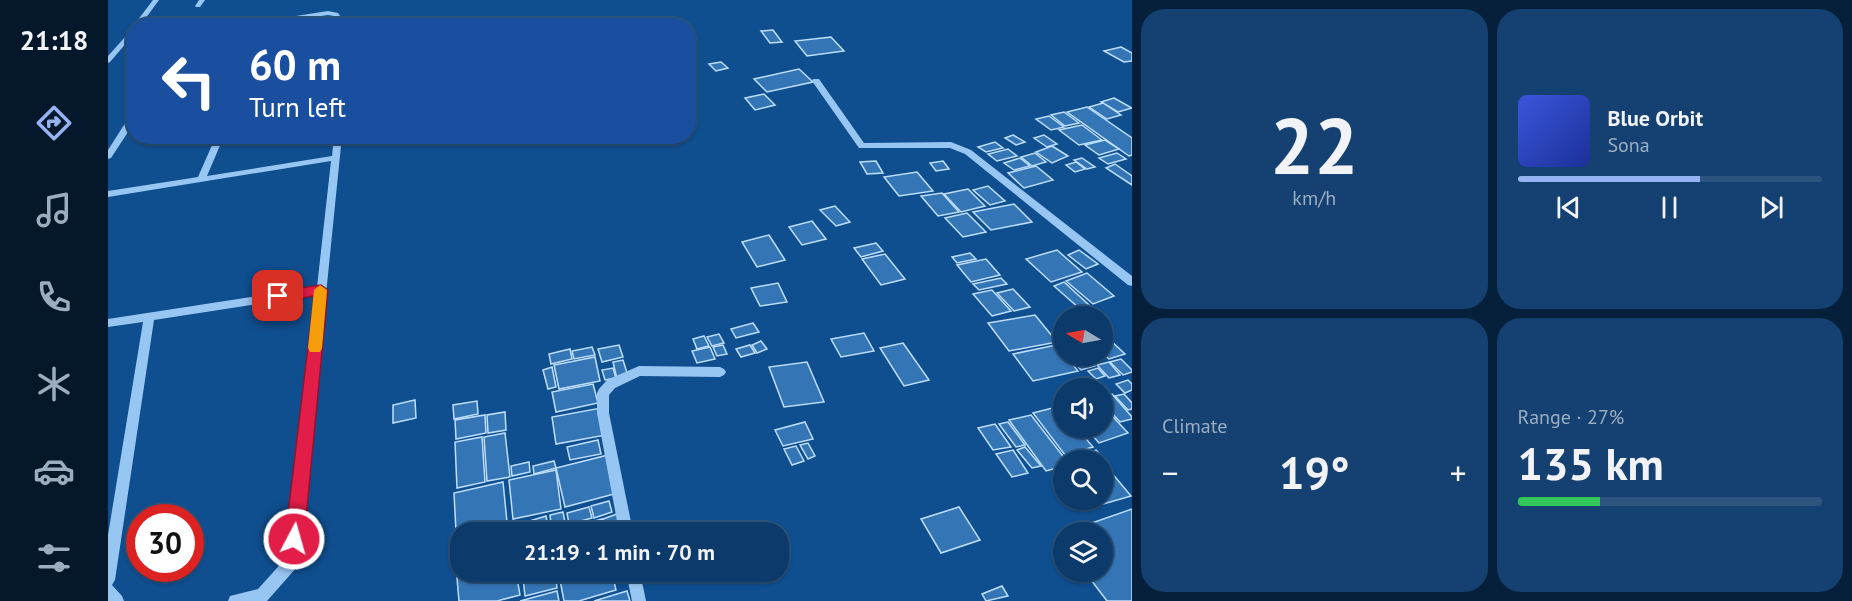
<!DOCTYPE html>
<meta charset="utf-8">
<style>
:root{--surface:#0b3a6b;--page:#144171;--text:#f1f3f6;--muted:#9aadc1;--line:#2b547e;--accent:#95b2f1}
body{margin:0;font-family:"PT Sans",sans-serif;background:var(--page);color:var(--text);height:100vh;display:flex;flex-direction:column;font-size:22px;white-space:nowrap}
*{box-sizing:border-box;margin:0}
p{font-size:20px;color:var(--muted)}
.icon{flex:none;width:33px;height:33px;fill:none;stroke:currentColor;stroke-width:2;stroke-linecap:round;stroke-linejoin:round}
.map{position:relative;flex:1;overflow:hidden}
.drawer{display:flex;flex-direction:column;gap:9px;padding:9px;background:#06203b;width:720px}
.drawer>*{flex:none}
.guide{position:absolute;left:18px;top:18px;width:570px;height:126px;border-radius:24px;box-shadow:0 2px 4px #0004,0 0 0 2px var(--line);background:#1a4fa0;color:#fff;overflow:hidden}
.needle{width:39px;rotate:280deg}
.fabs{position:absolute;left:945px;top:306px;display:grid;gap:12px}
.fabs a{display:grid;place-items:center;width:60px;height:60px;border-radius:50%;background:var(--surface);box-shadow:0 2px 4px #0004,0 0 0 2px var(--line);font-size:30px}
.speed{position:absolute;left:18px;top:504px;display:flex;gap:12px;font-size:30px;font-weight:700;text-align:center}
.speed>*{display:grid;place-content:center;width:78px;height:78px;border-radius:50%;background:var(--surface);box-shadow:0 2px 4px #0004,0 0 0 2px var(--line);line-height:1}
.speed .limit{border:9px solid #d22;background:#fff;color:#111}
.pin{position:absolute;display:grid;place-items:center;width:51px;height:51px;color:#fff;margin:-26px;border-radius:12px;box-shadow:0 3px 9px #0006}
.me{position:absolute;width:66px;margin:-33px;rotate:6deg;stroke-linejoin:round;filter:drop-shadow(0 0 4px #0008)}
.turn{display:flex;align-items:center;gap:21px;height:126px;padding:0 24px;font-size:27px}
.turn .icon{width:78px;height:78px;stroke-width:2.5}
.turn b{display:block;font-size:42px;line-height:51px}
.big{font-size:45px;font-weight:800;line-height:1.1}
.drawer .card{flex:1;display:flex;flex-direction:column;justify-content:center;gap:9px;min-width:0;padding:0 21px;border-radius:24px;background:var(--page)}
.drawer .dial{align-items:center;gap:0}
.dial b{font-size:78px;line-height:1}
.song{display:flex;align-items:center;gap:18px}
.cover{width:72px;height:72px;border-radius:9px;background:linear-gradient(135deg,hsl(230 70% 55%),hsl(230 70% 35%))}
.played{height:6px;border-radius:3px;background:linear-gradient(90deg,var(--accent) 60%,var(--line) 60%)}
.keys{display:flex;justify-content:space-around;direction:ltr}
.heat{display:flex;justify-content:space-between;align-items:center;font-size:33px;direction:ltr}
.charge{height:9px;border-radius:4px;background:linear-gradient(90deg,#34c759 27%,var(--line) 0)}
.drawer .tiles{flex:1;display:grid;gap:9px;grid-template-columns:repeat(2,1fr)}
.trip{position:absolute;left:342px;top:522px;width:339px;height:60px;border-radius:24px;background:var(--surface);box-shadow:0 2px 4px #0004,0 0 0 2px var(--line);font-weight:800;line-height:60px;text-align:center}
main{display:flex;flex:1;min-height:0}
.dock{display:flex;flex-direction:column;width:108px;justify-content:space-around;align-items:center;background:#04172b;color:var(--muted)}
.dock .icon{width:42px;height:42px}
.dock .on{color:var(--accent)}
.dock b{font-size:27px;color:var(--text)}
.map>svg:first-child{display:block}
</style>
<main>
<nav class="dock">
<b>21:18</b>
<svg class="icon on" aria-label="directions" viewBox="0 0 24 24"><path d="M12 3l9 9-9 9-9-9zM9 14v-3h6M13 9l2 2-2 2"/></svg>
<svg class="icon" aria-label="music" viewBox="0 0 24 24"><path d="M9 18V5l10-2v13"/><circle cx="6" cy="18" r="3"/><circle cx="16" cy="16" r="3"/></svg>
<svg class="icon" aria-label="phone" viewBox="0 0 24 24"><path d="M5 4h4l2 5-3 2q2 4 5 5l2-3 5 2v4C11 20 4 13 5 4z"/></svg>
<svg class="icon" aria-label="climate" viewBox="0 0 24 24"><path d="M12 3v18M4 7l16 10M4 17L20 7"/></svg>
<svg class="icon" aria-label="car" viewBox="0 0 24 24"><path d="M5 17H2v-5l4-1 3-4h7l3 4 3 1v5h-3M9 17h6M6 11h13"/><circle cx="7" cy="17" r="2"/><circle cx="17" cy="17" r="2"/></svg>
<svg class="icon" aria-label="filters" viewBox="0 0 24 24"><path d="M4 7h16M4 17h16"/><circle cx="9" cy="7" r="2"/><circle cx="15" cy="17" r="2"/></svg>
</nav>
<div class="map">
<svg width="1024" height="601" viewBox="0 0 1024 601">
<rect width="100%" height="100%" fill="#0f4e8f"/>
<g fill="#3475b6" stroke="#bfdffe" stroke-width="1.5">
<path d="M665 30 674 42 662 43 653 31Z"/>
<path d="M723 37 736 51 699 56 687 41Z"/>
<path d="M1013 47 1024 53V61L1016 62 996 51Z"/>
<path d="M613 62 620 68 608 71 601 64Z"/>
<path d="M691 69 705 82 659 92 646 79Z"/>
<path d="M656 94 667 105 647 110 637 98Z"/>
<path d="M1006 98 1024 108 1010 112 993 102Z"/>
<path d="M995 103 1013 115 999 119 981 107Z"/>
<path d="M979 107 1024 138V155L1021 156 959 112Z"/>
<path d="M956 112 971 123 957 126 943 115Z"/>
<path d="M941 116 956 127 943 130 928 119Z"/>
<path d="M974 125 994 140 971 145 951 130Z"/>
<path d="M905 135 917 142 908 145 897 138Z"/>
<path d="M936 135 949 144 939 147 926 138Z"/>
<path d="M997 140 1011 149 991 155 977 145Z"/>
<path d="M887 142 895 148 878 152 870 147Z"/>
<path d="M944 146 960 156 944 163 928 152Z"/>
<path d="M900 149 909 156 889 161 880 154Z"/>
<path d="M927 153 938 162 924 166 913 157Z"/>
<path d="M1009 153 1018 159 1000 164 991 158Z"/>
<path d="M912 158 922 166 906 170 896 163Z"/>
<path d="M974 158 987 167 979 169 966 160Z"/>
<path d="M768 161 775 173 759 174 752 162Z"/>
<path d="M835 161 841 169 828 171 822 163Z"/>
<path d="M968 162 977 169 967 172 958 165Z"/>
<path d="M1007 164 1024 176V185L998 168Z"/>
<path d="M928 166 945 180 916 188 900 173Z"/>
<path d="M809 172 825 191 791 196 776 177Z"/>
<path d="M880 186 897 201 882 205 865 190Z"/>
<path d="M860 189 877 206 853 212 836 194Z"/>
<path d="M834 193 851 212 830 216 813 196Z"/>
<path d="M906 204 924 222 883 230 865 212Z"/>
<path d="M727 206 742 222 728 226 712 210Z"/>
<path d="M859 213 878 232 855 237 837 218Z"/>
<path d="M704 221 718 239 694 245 681 227Z"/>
<path d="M661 235 677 260 649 267 634 242Z"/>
<path d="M768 243 775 251 753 257 746 248Z"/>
<path d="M949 250 974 272 943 282 918 259Z"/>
<path d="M971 250 990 264 978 269 960 255Z"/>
<path d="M862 253 868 259 849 263 844 257Z"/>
<path d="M777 254 797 279 773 285 754 259Z"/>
<path d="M878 259 892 275 863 282 849 265Z"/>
<path d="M979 273 1006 296 985 304 958 281Z"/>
<path d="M893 278 899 284 871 290 865 284Z"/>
<path d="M956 282 981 305 971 308 946 286Z"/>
<path d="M670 283 679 302 652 306 643 288Z"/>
<path d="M905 289 922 307 906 311 889 293Z"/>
<path d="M884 290 903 311 884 316 865 294Z"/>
<path d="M927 315 949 342 901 351 880 323Z"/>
<path d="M645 323 651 332 628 338 623 329Z"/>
<path d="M756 333 766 351 733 357 723 339Z"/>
<path d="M611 334 616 343 604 346 599 337Z"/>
<path d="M596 336 601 346 589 349 585 339Z"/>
<path d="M1002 340 1017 354 1001 359 994 353V342Z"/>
<path d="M653 341 659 349 649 353 644 345Z"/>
<path d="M795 343 821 380 796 386 772 348Z"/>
<path d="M511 345 515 357 494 362 490 349Z"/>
<path d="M615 345 619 354 609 356 605 347Z"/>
<path d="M642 345 647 353 633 357 628 349Z"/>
<path d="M948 345 970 371 925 381 905 354Z"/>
<path d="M484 347 487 355 466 359 464 351Z"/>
<path d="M602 347 607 359 589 363 584 351Z"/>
<path d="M462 349 464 359 443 364 441 354Z"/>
<path d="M960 356H977L987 366 973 370Z"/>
<path d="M487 357 492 381 451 389 446 365Z"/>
<path d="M1013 359 1024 370V372L1015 375 1002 362Z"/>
<path d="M515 360 520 376 509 379 505 362Z"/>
<path d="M699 362 716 402 676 407 661 367Z"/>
<path d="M1001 362 1012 375 1001 378 989 365Z"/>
<path d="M444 367 448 387 440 389 435 370Z"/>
<path d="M505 368 508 378 497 380 494 370Z"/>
<path d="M990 368 997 376 988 379 980 371Z"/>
<path d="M1020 380 1024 384V390L1017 393 1008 384Z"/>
<path d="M485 384 490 403 448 412 444 392Z"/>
<path d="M1004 394 1024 417V419L1012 422 994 402V397Z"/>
<path d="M1016 394 1024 403V409L1020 410 1007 396Z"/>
<path d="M307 400 308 418 285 423V405Z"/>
<path d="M369 401 370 414 346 419 345 405Z"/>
<path d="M994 405 1020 433 991 443 978 428H994Z"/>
<path d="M952 406 956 411V428H969L985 447 957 455 925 413Z"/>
<path d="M493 408 498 435 448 444 444 417Z"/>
<path d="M397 412 398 430 380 433 379 415Z"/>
<path d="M377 415 378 433 348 439 347 420Z"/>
<path d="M923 415 958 460H956V466L938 471 901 420Z"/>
<path d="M697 422 705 439 675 446 667 430Z"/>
<path d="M900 422 917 445 908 447 891 424Z"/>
<path d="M887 424 903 447 885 450 870 428Z"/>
<path d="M397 433 402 477 379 481 376 437Z"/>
<path d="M374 437 377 482 349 488 347 442Z"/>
<path d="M490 440 493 454 462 460 459 447Z"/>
<path d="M700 443 707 456 700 459 692 445Z"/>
<path d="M688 446 696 461 684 465 676 449Z"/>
<path d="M917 447 933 466 924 468 909 450Z"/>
<path d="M905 450 920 473 904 477 888 454Z"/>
<path d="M988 450 998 462 985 460 978 453Z"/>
<path d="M500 455 510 493 457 507 448 468Z"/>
<path d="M446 461 448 468 426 474 425 466Z"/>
<path d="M421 462 422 472 404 476 403 466Z"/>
<path d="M448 470 453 509 405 519 401 480Z"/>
<path d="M1003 472 1023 496 992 505 987 500H994V474Z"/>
<path d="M395 482 400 532H352V550L349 551 346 493Z"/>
<path d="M501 501 504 512 486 518 483 506Z"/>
<path d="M481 507 484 518 461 524 459 513Z"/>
<path d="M851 507 872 540 833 553 813 519Z"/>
<path d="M1024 509V601H999L977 572H994V532H958Z"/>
<path d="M455 512 459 532H444L442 515Z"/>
<path d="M509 514 512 522 498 528 495 519Z"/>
<path d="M438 516 441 532H406L405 526Z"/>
<path d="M494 519 497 532H460L459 529Z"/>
<path d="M352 553V572H408L412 595 389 601H351L347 555Z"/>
<path d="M447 572 449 588 417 596 415 578Z"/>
<path d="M464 572H504L508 590 471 601H456L451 575Z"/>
<path d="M894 586 900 596 878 601 874 594Z"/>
<path d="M449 591 451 601H412Z"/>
<path d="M519 591 522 601H486Z"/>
</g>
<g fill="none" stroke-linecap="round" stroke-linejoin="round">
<g fill="#98c6f3" fill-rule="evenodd">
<path d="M45 0H51L32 26H26V27L25 26 26 25Z"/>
<path d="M91 0H97L92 7H88L87 6Z"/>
<path d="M220 11 230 13 239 26H232L226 16 220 15 144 26H123Z"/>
<path d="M26 27V34L2 62 0 63V56Z"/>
<path d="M705 79H711L756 143 843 142 863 150 1024 276V286L1020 285 857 154 842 148H751L704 81Z"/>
<path d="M23 114H26V123L3 158 0 159V150Z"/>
<path d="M108 136H116L99 176 224 156 226 136H234L191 562 189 567 159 601H120L122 596 150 589 177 559 208 295 46 320 7 580 4 585 14 596 16 601H0V535L35 322 0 327V319L209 287 223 161 0 197V191L90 177Z"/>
<path d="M531 366 612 367 616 369 618 372 616 375 612 377 532 376 507 388 501 395V413L525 532H511L489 413V393L491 389 499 380Z"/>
<path d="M518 572H532L538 601H524Z"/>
</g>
</g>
<path fill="#e11d48" stroke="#92132f" stroke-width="1.5" d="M213 285 220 290 196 539 193 546 186 548 180 546 177 539 206 296 170 302 163 296 170 291Z"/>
<path fill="#f59e0b" d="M212 285 219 290 214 348 212 352H202L200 348 206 290Z"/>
</svg>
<div class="fabs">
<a><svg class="needle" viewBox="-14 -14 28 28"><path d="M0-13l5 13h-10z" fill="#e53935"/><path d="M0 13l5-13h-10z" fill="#9aadc1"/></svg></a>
<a><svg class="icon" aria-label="sound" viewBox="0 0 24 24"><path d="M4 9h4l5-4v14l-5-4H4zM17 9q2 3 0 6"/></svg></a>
<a><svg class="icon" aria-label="search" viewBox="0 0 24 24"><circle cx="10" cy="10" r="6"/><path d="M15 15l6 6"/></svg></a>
<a><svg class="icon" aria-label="layers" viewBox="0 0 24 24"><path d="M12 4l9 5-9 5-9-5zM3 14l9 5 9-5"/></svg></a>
</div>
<div class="speed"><div class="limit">30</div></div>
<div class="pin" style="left:170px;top:296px;background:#d93025"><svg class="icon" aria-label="arrive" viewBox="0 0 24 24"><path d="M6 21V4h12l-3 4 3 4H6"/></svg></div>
<svg class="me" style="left:186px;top:539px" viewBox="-20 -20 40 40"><circle r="17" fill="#e11d48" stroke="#fff" stroke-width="3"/><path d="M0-11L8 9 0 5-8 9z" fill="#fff"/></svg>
<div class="trip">21:19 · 1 min · 70 m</div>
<div class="guide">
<div class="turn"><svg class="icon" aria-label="left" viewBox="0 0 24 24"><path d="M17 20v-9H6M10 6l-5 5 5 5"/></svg><div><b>60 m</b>Turn left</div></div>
</div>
</div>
<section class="drawer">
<div class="tiles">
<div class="card dial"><b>22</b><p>km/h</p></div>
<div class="card">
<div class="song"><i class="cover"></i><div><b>Blue Orbit</b><p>Sona</p></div></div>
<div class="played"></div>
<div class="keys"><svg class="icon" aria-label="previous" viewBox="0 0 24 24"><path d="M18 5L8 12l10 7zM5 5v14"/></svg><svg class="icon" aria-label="pause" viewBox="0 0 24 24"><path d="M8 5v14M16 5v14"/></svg><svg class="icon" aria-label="next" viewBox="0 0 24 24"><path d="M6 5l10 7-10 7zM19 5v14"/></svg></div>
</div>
<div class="card"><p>Climate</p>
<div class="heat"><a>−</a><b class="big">19°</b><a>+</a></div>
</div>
<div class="card"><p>Range · 27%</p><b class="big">135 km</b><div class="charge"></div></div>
</div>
</section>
</main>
